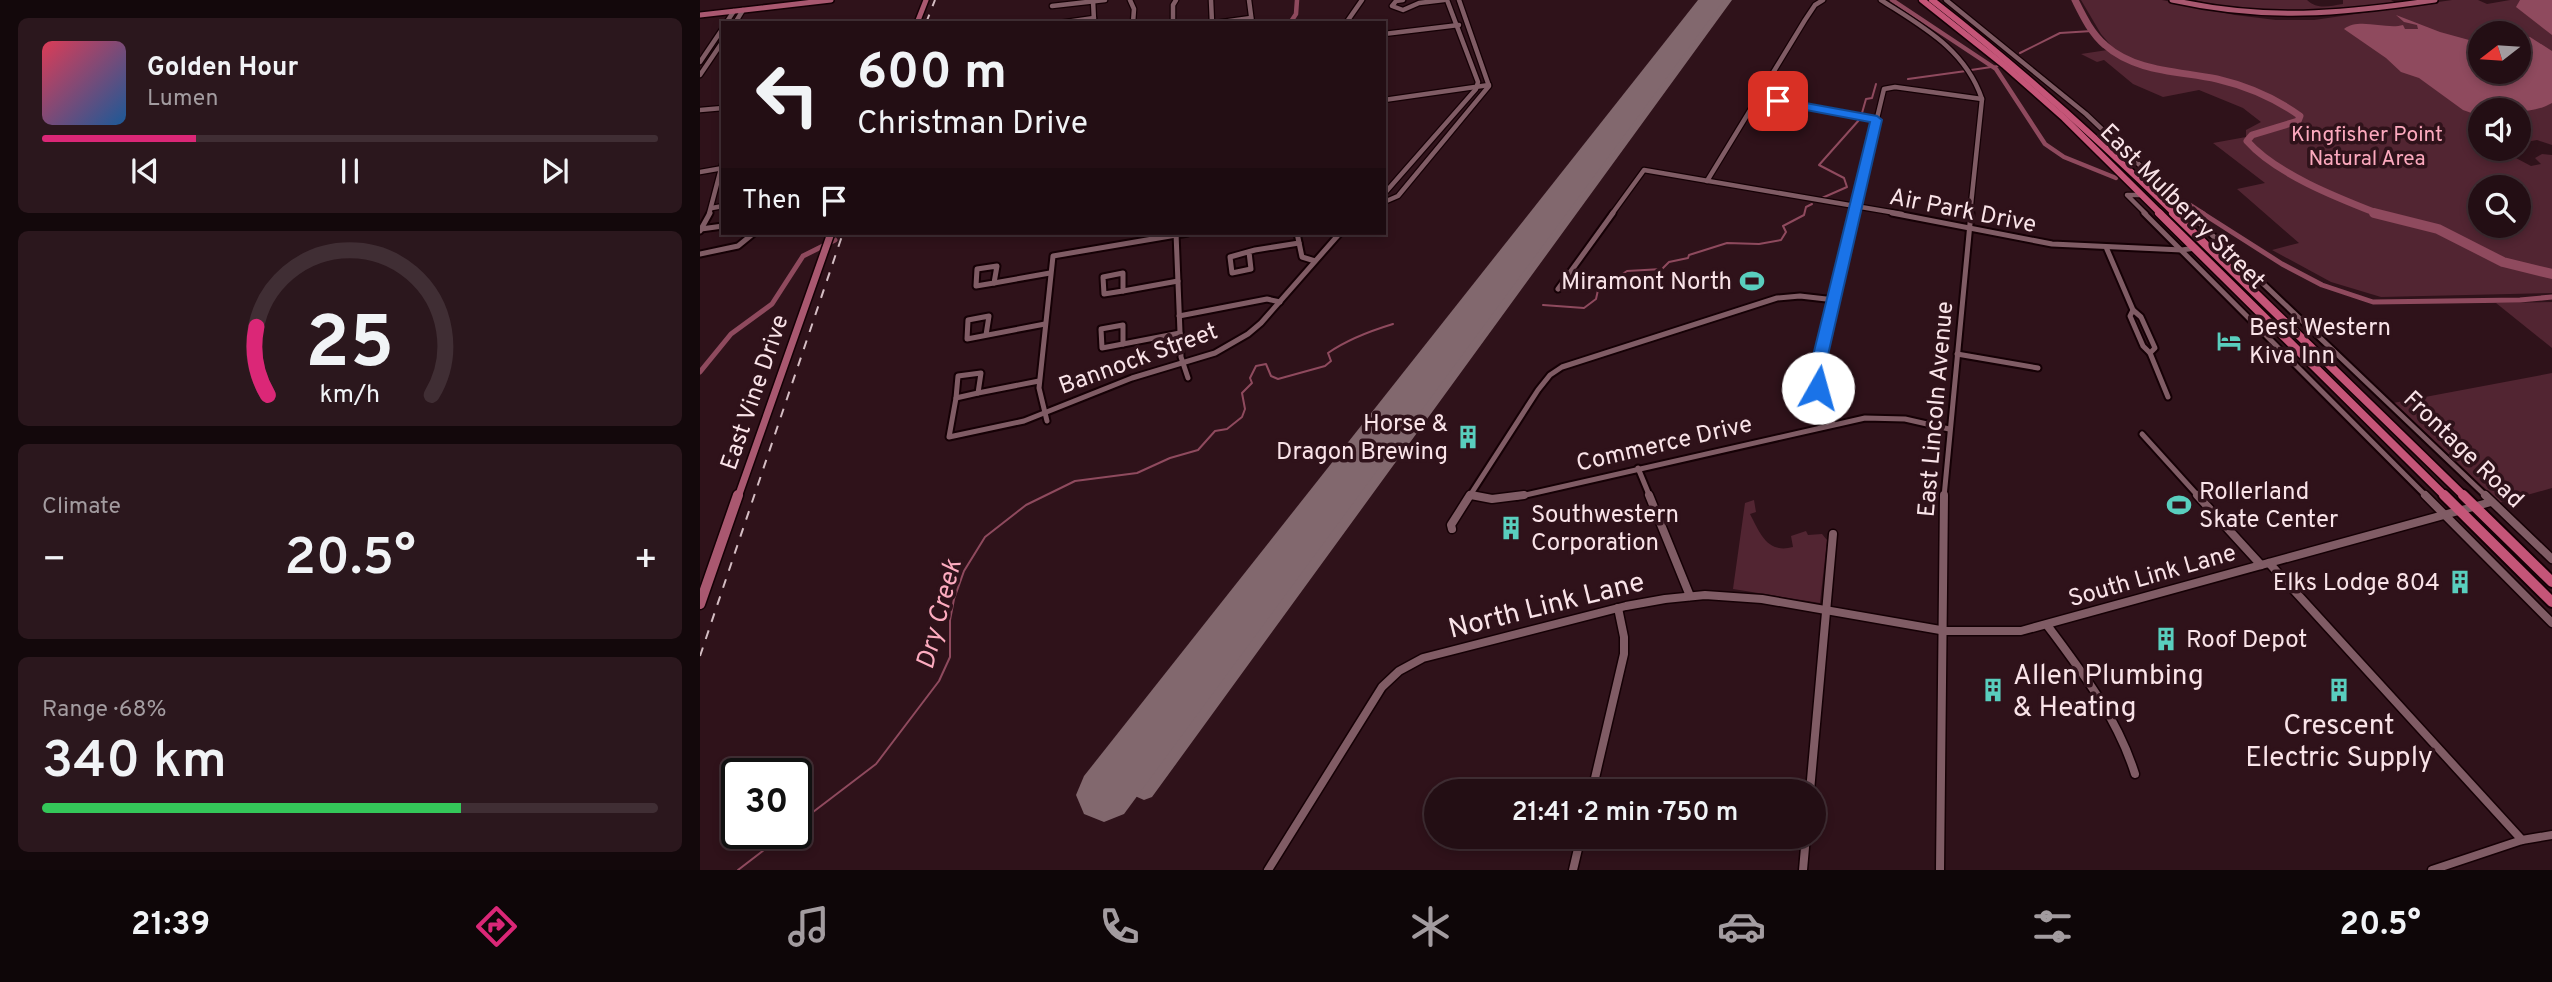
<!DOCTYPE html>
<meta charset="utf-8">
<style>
:root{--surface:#230e14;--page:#2b171d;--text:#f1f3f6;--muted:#a39ca0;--line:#402e34;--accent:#db2777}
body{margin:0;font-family:Overpass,sans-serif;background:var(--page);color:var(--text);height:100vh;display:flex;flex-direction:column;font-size:26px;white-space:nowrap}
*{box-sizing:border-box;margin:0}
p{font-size:23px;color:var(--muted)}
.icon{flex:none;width:38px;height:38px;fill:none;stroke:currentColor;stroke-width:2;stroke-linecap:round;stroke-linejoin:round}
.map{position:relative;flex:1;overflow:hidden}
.sheet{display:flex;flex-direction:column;gap:18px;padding:18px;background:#13080b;width:700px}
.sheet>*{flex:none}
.banner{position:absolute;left:21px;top:21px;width:665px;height:214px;border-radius:0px;box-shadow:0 4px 10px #0003,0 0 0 2px var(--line);background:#230e14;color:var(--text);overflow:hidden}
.needle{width:46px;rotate:253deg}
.controls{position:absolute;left:1768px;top:21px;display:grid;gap:14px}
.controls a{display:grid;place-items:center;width:63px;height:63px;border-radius:50%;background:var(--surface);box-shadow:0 4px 10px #0003,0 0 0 2px var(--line);font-size:35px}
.speed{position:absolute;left:21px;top:758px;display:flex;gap:14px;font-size:35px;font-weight:700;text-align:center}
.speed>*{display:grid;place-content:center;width:91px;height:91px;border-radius:50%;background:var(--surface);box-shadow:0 4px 10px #0003,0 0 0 2px var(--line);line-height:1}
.speed .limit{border:4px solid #111;border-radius:10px;background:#fff;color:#111}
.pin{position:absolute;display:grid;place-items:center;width:60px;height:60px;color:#fff;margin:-30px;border-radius:14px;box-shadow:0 4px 10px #0006}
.me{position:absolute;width:77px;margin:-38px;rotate:7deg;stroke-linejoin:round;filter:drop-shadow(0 0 5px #0008)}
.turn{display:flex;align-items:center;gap:24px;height:147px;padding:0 21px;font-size:32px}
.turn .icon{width:91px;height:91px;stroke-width:2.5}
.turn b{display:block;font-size:49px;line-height:60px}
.then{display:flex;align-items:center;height:66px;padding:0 21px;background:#0003;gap:14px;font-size:26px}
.big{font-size:52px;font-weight:600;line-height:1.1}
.sheet .tile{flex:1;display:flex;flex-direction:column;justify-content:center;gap:10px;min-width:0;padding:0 24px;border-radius:10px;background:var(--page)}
.sheet .dial{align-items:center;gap:0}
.dial svg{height:182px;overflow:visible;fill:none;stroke:var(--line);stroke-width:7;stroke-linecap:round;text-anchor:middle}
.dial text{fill:var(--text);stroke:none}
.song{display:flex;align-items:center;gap:21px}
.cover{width:84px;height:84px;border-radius:10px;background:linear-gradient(135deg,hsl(350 70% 55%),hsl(210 70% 35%))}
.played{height:7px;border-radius:4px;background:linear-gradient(90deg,var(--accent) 25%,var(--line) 25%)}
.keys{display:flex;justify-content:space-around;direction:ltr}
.heat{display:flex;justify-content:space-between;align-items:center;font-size:38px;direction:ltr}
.charge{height:10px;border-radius:5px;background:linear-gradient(90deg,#34c759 68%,var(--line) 0)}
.trip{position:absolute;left:724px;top:779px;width:402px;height:70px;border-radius:35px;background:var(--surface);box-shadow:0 4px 10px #0003,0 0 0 2px var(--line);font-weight:600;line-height:70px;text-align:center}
.dock{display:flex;height:112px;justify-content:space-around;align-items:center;background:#0e0608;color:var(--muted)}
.dock .icon{width:49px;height:49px}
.dock .active{color:var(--accent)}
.dock b{font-size:32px;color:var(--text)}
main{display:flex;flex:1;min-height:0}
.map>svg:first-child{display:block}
</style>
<main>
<section class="sheet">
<div class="tile">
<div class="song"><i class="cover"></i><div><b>Golden Hour</b><p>Lumen</p></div></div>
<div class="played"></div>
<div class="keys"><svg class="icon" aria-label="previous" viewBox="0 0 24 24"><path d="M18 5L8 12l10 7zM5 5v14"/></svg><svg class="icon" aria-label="pause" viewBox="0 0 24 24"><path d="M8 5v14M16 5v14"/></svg><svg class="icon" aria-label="next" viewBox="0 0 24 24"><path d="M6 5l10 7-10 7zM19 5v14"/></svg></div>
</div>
<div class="tile dial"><svg viewBox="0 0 100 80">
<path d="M14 69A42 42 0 1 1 86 69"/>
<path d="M14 69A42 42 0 0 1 9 39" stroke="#db2777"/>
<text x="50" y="56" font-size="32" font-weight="700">25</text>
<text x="50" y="72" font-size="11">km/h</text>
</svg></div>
<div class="tile"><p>Climate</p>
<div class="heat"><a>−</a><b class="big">20.5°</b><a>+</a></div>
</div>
<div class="tile"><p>Range · 68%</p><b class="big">340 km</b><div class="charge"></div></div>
</section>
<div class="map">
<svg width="1852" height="870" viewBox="0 0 1852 870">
<rect width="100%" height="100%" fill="#2f121a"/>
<g fill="#522532" fill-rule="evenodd">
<path d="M1381 0H1462L1535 15 1576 20H1614L1752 0H1778L1787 4 1810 0H1852V145L1837 140 1826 142 1818 137V110H1780V134L1775 139 1780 141V149H1799L1831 166 1841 164 1835 158 1842 154 1852 155V293L1681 297 1631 282 1572 250 1599 243 1537 189 1565 183 1513 143 1546 137V130L1561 122 1543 108 1499 90 1463 97 1433 84 1404 60 1397 62 1381 54 1414 49 1401 34ZM1780 33H1818V72H1780ZM1780 187H1818V226H1780Z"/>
<path d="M1495 0H1607C1618 10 1629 6 1643 4V0H1691L1696 3 1624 13 1527 8Z"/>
<path d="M1852 302V348L1796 303Z"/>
<path d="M1852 373V488L1799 503 1693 403Z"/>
<path d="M1054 500 1056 512 1050 514C1060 533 1067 554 1093 547L1091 536 1106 531 1108 535 1122 534 1127 540 1120 603 1033 589 1045 503Z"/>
</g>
<g fill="#8f4a5e">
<path d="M1820 0H1852V35L1816 7Z"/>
<path d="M1696 15 1740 32 1780 43V72H1818V35L1830 37 1852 51V103C1829 116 1806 110 1780 110V116L1763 110 1719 78 1701 72 1686 58 1644 29C1659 17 1686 30 1703 25L1705 29H1718L1717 25 1704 22Z"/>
</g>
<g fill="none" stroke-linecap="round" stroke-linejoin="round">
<g stroke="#8f4a5e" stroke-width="2">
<path d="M1320 53 1360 33 1392 31"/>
<path d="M1271 70 1298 66"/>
<path d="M1208 79 1266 71"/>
<path d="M1162 113 1166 99 1172 98 1176 84"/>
<path d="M1122 198 1147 187 1144 178 1119 165 1159 120"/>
<path d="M843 305 884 308 896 299 898 290 927 271 962 269 969 262 988 258 989 255 1027 243 1059 244 1081 240 1086 232 1083 226 1104 215 1106 207 1112 204"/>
<path d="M96 825 176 764 239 681 250 657V620L254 599 264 571 285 537 326 505 375 481 437 473 470 458 498 450 515 431 527 429 542 417 545 409 542 393 552 383 550 378 556 366 566 364 571 376 578 379 625 366 631 361 628 353C648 339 670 331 693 324"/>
<path d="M38 870 86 833"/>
</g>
<g stroke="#8f4a5e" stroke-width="4.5">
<path d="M1192 0 1296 69 1345 144 1364 157 1416 178"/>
<path d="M590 23 596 14 597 0"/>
<path d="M1490 205 1504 214"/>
</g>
<g stroke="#8f4a5e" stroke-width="5">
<path d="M1502 213 1582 264 1622 285 1673 302 1820 300 1852 297"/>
<path d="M0 372 31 334 72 304 103 256 135 240"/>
</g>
<path stroke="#8f4a5e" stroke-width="7" d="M1375 0C1383 16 1391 33 1405 45 1435 72 1479 71 1517 79 1547 86 1575 98 1600 116L1598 121 1552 135 1547 141C1576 174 1638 198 1679 214"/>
<path stroke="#8f4a5e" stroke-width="10" d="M1674 213 1738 229 1803 262 1852 274"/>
<path fill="#82686e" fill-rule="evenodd" d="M1022 0H1032L452 797 444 800 410 785 407 777 410 769 418 766 440 776Z"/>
<path fill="#82686e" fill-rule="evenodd" d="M998 0H1024L424 814 404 822 384 814 376 795 384 776Z"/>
<g stroke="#150005" stroke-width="7">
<g id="minor-far2">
<path d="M393 0 394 21"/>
<path d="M430 0 434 9 433 23"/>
<path d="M511 0 512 23"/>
<path d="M549 0 552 23"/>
<path d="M703 0 696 1 692 6 703 10 719 3 744 0"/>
<path d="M1181 0C1223 27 1265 49 1282 99L1270 214"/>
<path d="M1246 0 1386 114 1491 214"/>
<path d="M352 6 405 0"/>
<path d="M26 23 34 11"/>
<path d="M35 23 43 10"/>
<path d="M359 23 394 18"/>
<path d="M473 23V5L476 0"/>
<path d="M515 23 551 18"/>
<path d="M646 23 662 0"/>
<path d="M684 34 759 25"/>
<path d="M0 62 23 28"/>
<path d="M0 75 23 41"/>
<path d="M1057 97 1177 119"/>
<path d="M684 100 789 85"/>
<path d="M0 110 23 108"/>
<path d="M0 172 23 168"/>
<path d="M1007 181 1105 20 1115 5 1123 0"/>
<path d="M684 194 776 89 778 82 747 0"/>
<path d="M1442 195H1427L1446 214"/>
<path d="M684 202 698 196 789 86 759 0"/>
<path d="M12 208 23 206"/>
<path d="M9 214 23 161"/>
<path d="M912 214 944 170 1202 214"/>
<path d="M1154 214 1184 89 1195 87 1282 99"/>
</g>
</g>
<g stroke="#150005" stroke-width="9">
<g id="minor-far1">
<path d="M1192 213 1352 244 1482 250 1495 248"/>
<path d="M1444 213 1727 497"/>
<path d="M1489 213 1787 497"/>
<path d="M1 229 23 226"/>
<path d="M0 231 10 213"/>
<path d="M476 233 481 357 488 378"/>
<path d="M597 233 602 257 615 261"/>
<path d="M1406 247 1433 310"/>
<path d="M549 252 551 269 532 273 530 257 555 250 599 243"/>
<path d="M0 254 38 246 54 233"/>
<path d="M297 266 294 283 276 286 277 269Z"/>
<path d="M423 273V291L404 294 403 277Z"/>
<path d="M294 283 350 273"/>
<path d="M858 289 913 213"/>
<path d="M423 291 478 281"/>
<path d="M1433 310 1441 317 1455 348 1450 353 1443 346 1430 316Z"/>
<path d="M479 316 567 299 580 302"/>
<path d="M423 325V344L402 348 401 329Z"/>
<path d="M286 335 289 316 268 320 267 339 345 324"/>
<path d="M423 344 480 333"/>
<path d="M1450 353 1468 397"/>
<path d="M1257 354 1338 368"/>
<path d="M281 373 278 393 256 398 258 376Z"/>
<path d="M278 393 339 381"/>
<path d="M256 398 249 437 324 421 432 378 515 353 548 334 561 323 640 233"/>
<path d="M347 421 339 388 353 256 488 233"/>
<path d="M1133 424 1120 399 1118 368 1155 213"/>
<path d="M1442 434 1499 497"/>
<path d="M938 468 950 497"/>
<path d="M771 495 780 497"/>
<path d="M769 497 838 390 850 375 862 367 1077 298 1100 296 1135 300"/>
<path d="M817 497 1165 418 1205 419 1249 429"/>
<path d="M1244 497 1271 213"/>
</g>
</g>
<g stroke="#150005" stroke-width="11">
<g id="minor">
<path d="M771 495 792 499 824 495"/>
<path d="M949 495 990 596"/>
<path d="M1497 495 1561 565"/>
<path d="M1725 495 1852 623"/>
<path d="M1785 495 1852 559"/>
<path d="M752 529 751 525 770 495"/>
<path d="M1569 563 1822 840"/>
<path d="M1347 625C1382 672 1417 717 1435 774"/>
<path d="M892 791 924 654V637L918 608"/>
<path d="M1110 791 1133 534"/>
<path d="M568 870 682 687 699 671 723 658 926 606 965 599 1005 595 1062 599 1246 631H1321L1791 502"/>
<path d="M873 870 881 836"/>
<path d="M1103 870 1106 836"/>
<path d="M1240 870 1244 495"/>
<path d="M1732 870 1822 840 1852 835"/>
</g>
</g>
<g stroke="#150005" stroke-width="8">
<g id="major-far2">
<path d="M1472 0C1567 21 1640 14 1735 0"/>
<path d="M0 15 131 0"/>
<path d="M217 23 226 0"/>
</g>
</g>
<g stroke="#150005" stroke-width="10">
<path id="major-far1" d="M38 497 131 233"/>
</g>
<g stroke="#150005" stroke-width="13">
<path id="major" d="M0 604 38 495"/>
</g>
<g stroke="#150005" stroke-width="9">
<g id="highway-far2">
<path d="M1222 0 1305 66 1364 118 1461 214"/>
<path d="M1232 0C1318 67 1397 138 1475 214"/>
</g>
</g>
<g stroke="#150005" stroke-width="11">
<g id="highway-far1">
<path d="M1459 213 1746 497"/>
<path d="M1473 213 1765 497"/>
</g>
</g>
<g stroke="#150005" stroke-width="14">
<g id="highway">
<path d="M1744 495 1852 602"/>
<path d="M1763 495 1852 582"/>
</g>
</g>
<use href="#minor-far2" stroke="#805c65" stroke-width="4.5"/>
<use href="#minor-far1" stroke="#805c65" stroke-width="5"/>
<use href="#minor" stroke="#805c65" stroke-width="8"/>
<use href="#major-far2" stroke="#a95870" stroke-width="5"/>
<use href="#major-far1" stroke="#a95870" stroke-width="7"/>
<use href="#major" stroke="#a95870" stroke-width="10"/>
<use href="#highway-far2" stroke="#c55578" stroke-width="6"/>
<use href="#highway-far1" stroke="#c55578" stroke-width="8"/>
<use href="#highway" stroke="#c55578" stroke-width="10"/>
<g stroke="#d4bdc3" stroke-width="2" stroke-dasharray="9 9" stroke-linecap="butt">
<path d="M226 23 235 0"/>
<path d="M0 656 143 233"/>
</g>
</g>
<path fill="#1a73e8" stroke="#114b97" stroke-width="2" d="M1078 98 1177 116 1182 120 1125 368V388L1118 394 1110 388V368L1170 122 1074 104 1072 101Z"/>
<defs>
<g id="stadium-bare" transform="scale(1.89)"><path d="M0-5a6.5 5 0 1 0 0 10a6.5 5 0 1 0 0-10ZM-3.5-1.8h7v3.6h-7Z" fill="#59cebe" stroke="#2f121a" stroke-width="2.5" paint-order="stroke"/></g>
<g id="hotel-bare" transform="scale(1.89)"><path d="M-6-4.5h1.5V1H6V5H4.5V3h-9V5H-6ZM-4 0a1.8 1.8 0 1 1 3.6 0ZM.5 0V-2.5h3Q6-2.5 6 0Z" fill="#59cebe" stroke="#2f121a" stroke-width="2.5" paint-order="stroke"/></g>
<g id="building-bare" transform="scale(1.89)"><path d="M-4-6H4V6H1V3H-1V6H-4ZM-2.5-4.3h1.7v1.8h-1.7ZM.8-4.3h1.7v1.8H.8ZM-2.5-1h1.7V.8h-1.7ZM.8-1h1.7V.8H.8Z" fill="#59cebe" stroke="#2f121a" stroke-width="2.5" paint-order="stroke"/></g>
</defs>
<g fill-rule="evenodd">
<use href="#stadium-bare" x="1052" y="281"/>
<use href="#hotel-bare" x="1529" y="341"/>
<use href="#building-bare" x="768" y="437"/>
<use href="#stadium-bare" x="1479" y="505"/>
<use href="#building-bare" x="811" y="528"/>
<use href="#building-bare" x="1760" y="582"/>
<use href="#building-bare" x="1466" y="639"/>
<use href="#building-bare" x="1293" y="690"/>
<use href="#building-bare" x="1639" y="690"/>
</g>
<g text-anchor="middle" stroke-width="7" stroke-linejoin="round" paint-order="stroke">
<g font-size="21" fill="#fca9be" stroke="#2f121a">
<text x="1667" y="141">Kingfisher Point<tspan x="1667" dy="24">Natural Area</tspan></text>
</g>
<g font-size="24" fill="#f9e3e8" stroke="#2f121a">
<text transform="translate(1483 206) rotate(45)" y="8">East Mulberry Street</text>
<text transform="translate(1263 210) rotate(11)" y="8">Air Park Drive</text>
<text transform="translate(438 358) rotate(-20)" y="8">Bannock Street</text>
<text transform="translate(54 392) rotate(-71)" y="8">East Vine Drive</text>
<text transform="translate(1235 409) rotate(-85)" y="8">East Lincoln Avenue</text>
<text transform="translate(964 443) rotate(-13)" y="8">Commerce Drive</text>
<text transform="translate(1764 449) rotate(44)" y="8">Frontage Road</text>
<text transform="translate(1452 575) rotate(-16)" y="8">South Link Lane</text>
</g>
<g font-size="24" fill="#f9e3e8" stroke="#2f121a" text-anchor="start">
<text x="1032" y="289" text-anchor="end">Miramont North</text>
<text x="1549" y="335">Best Western<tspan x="1549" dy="28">Kiva Inn</tspan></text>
<text x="748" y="431" text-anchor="end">Horse &amp;<tspan x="748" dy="28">Dragon Brewing</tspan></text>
<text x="1499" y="499">Rollerland<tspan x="1499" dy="28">Skate Center</tspan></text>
<text x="831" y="522">Southwestern<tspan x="831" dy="28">Corporation</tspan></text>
<text x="1740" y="590" text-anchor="end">Elks Lodge 804</text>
<text x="1486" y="647">Roof Depot</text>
</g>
<g font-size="26" font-style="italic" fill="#fdabbf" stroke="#2f121a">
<text transform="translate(238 614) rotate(-75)" y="9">Dry Creek</text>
</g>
<g font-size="28" fill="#f9e3e8" stroke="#2f121a">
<text transform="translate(846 604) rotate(-14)" y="10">North Link Lane</text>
</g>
<g font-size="28" fill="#f9e3e8" stroke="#2f121a" text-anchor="start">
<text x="1313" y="684">Allen Plumbing<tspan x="1313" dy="32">&amp; Heating</tspan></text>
<text x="1639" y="734" text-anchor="middle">Crescent<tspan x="1639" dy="32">Electric Supply</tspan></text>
</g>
</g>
</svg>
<div class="controls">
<a><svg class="needle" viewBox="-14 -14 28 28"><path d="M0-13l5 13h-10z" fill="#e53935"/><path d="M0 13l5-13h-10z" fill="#a39ca0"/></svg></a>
<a><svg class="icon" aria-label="sound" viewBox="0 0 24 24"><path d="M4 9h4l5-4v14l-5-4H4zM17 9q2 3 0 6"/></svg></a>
<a><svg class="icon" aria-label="search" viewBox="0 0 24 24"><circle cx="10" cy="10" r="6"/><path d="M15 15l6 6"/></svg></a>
</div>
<div class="speed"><div class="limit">30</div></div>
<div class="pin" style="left:1078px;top:101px;background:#d93025"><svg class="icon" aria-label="arrive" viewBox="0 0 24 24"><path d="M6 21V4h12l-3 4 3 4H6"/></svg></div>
<svg class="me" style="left:1118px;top:388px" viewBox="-20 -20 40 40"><circle r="19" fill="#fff"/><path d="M0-13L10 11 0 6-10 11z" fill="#1a73e8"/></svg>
<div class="trip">21:41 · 2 min · 750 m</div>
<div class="banner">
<div class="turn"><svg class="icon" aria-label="left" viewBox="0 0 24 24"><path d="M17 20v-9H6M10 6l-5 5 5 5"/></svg><div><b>600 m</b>Christman Drive</div></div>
<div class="then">Then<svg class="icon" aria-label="arrive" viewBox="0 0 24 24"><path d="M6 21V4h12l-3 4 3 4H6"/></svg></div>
</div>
</div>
</main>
<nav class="dock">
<b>21:39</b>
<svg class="icon active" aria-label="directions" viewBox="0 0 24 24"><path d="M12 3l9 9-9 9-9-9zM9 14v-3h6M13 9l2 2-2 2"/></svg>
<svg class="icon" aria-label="music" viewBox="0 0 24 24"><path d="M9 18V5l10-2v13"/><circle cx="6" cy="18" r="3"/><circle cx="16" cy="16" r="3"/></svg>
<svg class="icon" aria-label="phone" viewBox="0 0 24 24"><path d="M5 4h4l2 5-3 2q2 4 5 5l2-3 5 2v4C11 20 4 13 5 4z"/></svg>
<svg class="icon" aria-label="climate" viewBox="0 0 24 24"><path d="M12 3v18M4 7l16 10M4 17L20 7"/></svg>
<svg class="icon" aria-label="car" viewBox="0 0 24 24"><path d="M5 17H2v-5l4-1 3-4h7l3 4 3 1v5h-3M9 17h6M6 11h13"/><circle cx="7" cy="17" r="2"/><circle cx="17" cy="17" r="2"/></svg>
<svg class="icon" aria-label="filters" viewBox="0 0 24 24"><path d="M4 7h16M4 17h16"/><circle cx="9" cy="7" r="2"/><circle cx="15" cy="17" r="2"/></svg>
<b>20.5°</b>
</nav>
